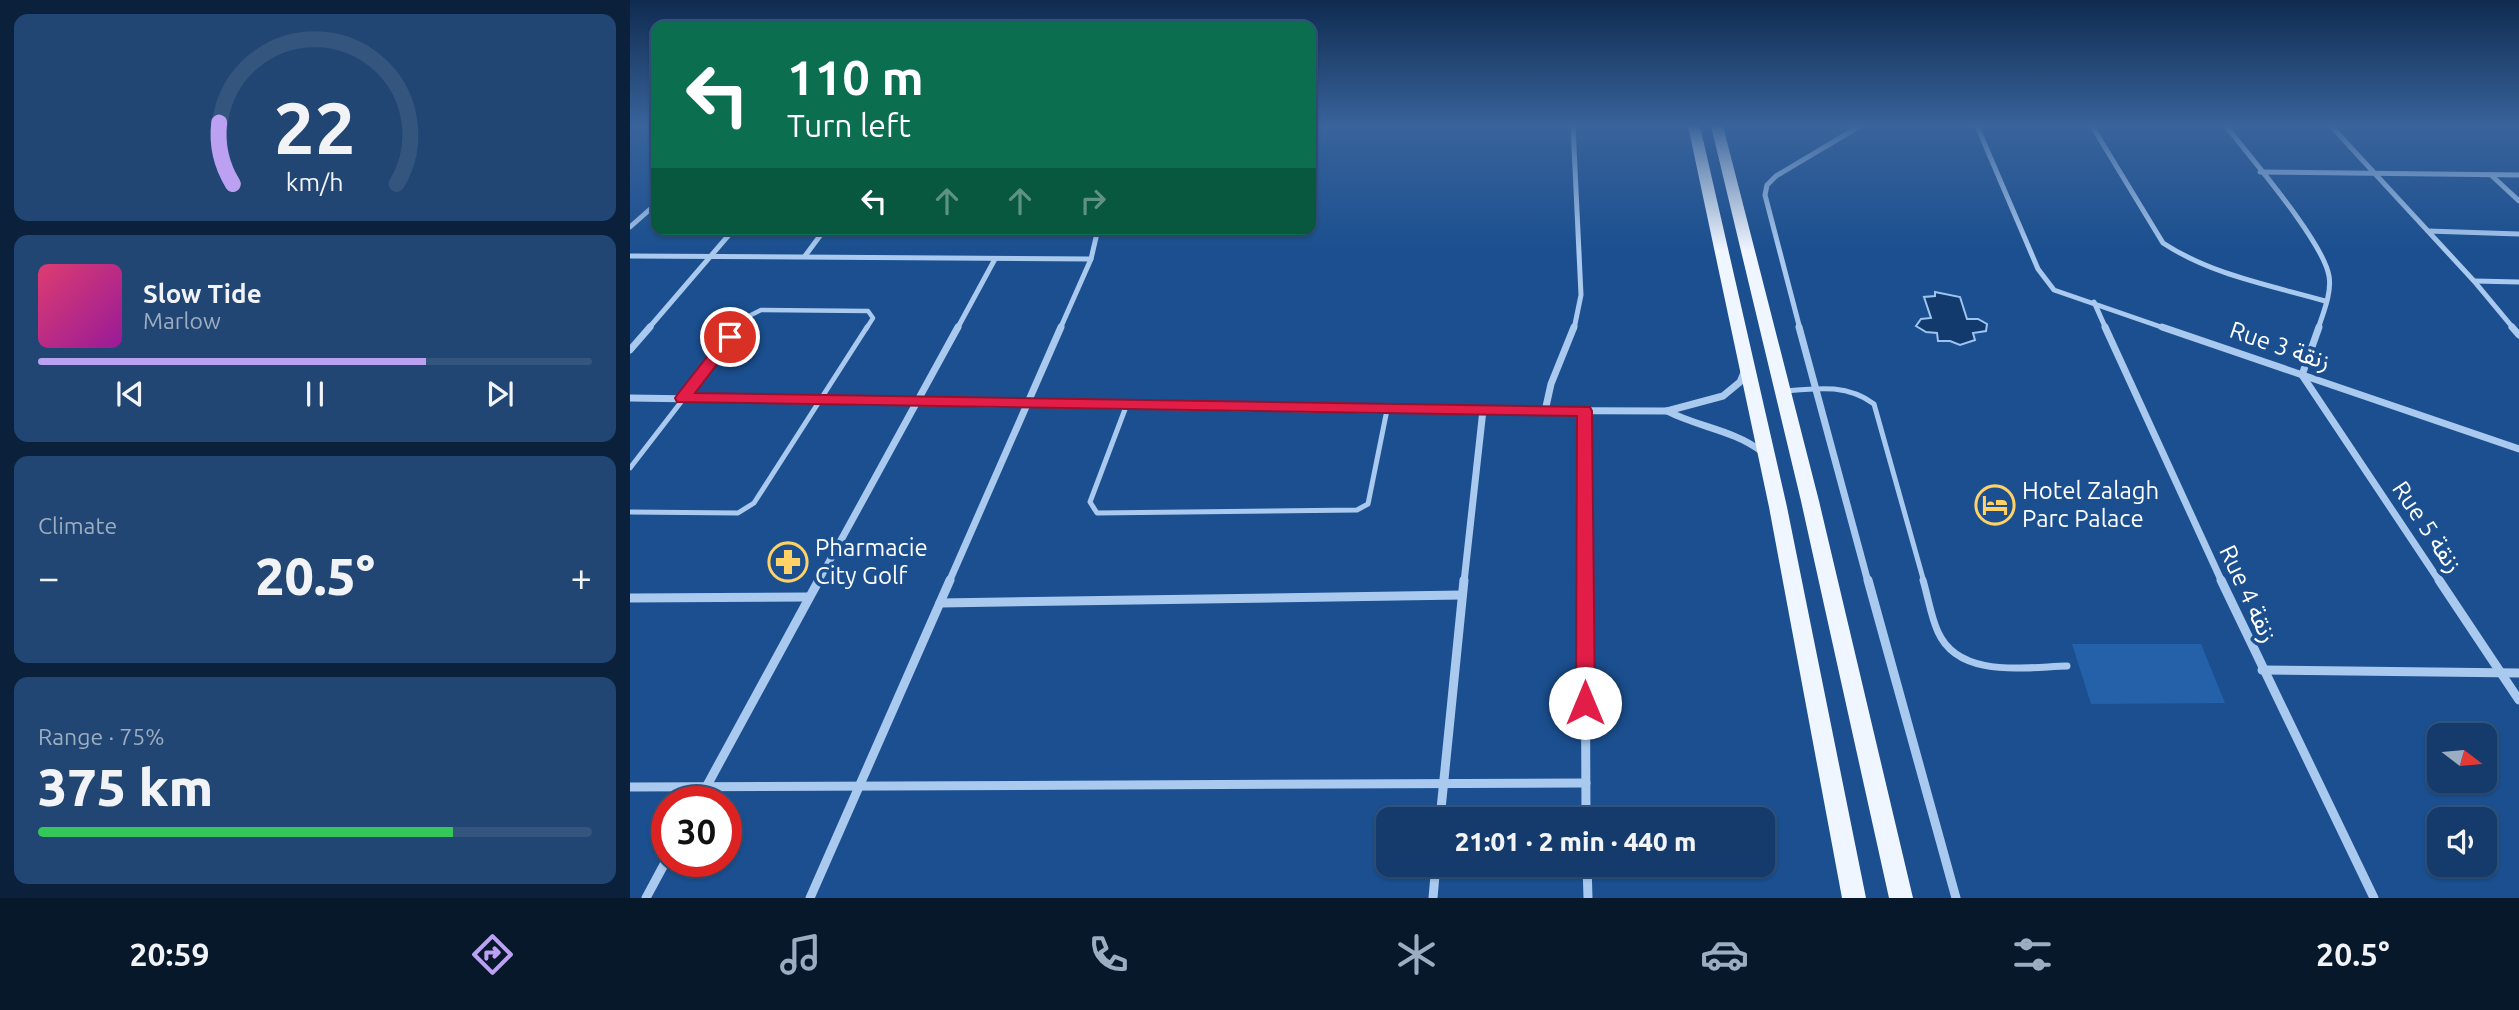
<!DOCTYPE html>
<meta charset="utf-8">
<style>
:root{--surface:#143b6b;--page:#214673;--text:#f1f3f6;--muted:#9dadc1;--line:#33557e;--accent:#bca0f2}
body{margin:0;font-family:Ubuntu,"Noto Sans Arabic",sans-serif;background:var(--page);color:var(--text);height:100vh;display:flex;flex-direction:column;font-size:26px;white-space:nowrap}
*{box-sizing:border-box;margin:0}
p{font-size:23px;color:var(--muted)}
.icon{flex:none;width:38px;height:38px;fill:none;stroke:currentColor;stroke-width:2;stroke-linecap:round;stroke-linejoin:round}
.map{position:relative;flex:1;overflow:hidden}
.drawer{display:flex;flex-direction:column;gap:14px;padding:14px;background:#0b203b;width:630px}
.drawer>*{flex:none}
.hud{position:absolute;left:21px;top:21px;width:665px;height:214px;border-radius:14px;box-shadow:0 2px 5px #0004,0 0 0 2px var(--line);background:#0b6e4f;color:#fff;overflow:hidden}
.needle{width:46px;rotate:106deg}
.tools{position:absolute;left:1797px;top:723px;display:grid;gap:14px}
.tools a{display:grid;place-items:center;width:70px;height:70px;border-radius:14px;background:var(--surface);box-shadow:0 2px 5px #0004,0 0 0 2px var(--line);font-size:35px}
.speed{position:absolute;left:21px;top:786px;display:flex;gap:14px;font-size:35px;font-weight:700;text-align:center}
.speed>*{display:grid;place-content:center;width:91px;height:91px;border-radius:50%;background:var(--surface);box-shadow:0 2px 5px #0004,0 0 0 2px var(--line);line-height:1}
.speed .limit{border:10px solid #d22;background:#fff;color:#111}
.pin{position:absolute;display:grid;place-items:center;width:60px;height:60px;color:#fff;margin:-30px;border:4px solid #fff;border-radius:50%;box-shadow:0 2px 7px #0007}
.me{position:absolute;width:77px;margin:-38px;rotate:0deg;stroke-linejoin:round;filter:drop-shadow(0 0 5px #0008)}
.turn{display:flex;align-items:center;gap:24px;height:147px;padding:0 21px;font-size:32px}
.turn .icon{width:91px;height:91px;stroke-width:2.5}
.turn b{display:block;font-size:49px;line-height:60px}
.lanes{display:flex;align-items:center;height:66px;padding:0 21px;background:#0003;justify-content:center;gap:35px;direction:ltr}
.lanes .off{opacity:.35}
.big{font-size:52px;font-weight:800;line-height:1.1}
.drawer .widget{flex:1;display:flex;flex-direction:column;justify-content:center;gap:10px;min-width:0;padding:0 24px;border-radius:14px;background:var(--page)}
.drawer .dial{align-items:center;gap:0}
.dial svg{height:182px;overflow:visible;fill:none;stroke:var(--line);stroke-width:7;stroke-linecap:round;text-anchor:middle}
.dial text{fill:var(--text);stroke:none}
.song{display:flex;align-items:center;gap:21px}
.cover{width:84px;height:84px;border-radius:10px;background:linear-gradient(135deg,hsl(340 70% 55%),hsl(300 70% 35%))}
.played{height:7px;border-radius:4px;background:linear-gradient(90deg,var(--accent) 70%,var(--line) 70%)}
.keys{display:flex;justify-content:space-around;direction:ltr}
.heat{display:flex;justify-content:space-between;align-items:center;font-size:38px;direction:ltr}
.charge{height:10px;border-radius:5px;background:linear-gradient(90deg,#34c759 75%,var(--line) 0)}
.trip{position:absolute;left:746px;top:807px;width:399px;height:70px;border-radius:14px;background:var(--surface);box-shadow:0 2px 5px #0004,0 0 0 2px var(--line);font-weight:800;line-height:70px;text-align:center}
.menu{display:flex;height:112px;justify-content:space-around;align-items:center;background:#08182b;color:var(--muted)}
.menu .icon{width:49px;height:49px}
.menu .on{color:var(--accent)}
.menu b{font-size:32px;color:var(--text)}
main{display:flex;flex:1;min-height:0}
.map>svg:first-child{display:block}
</style>
<main>
<section class="drawer">
<div class="widget dial"><svg viewBox="0 0 100 80">
<path d="M14 69A42 42 0 1 1 86 69"/>
<path d="M14 69A42 42 0 0 1 8 42" stroke="#bca0f2"/>
<text x="50" y="56" font-size="32" font-weight="700">22</text>
<text x="50" y="72" font-size="11">km/h</text>
</svg></div>
<div class="widget">
<div class="song"><i class="cover"></i><div><b>Slow Tide</b><p>Marlow</p></div></div>
<div class="played"></div>
<div class="keys"><svg class="icon" aria-label="previous" viewBox="0 0 24 24"><path d="M18 5L8 12l10 7zM5 5v14"/></svg><svg class="icon" aria-label="pause" viewBox="0 0 24 24"><path d="M8 5v14M16 5v14"/></svg><svg class="icon" aria-label="next" viewBox="0 0 24 24"><path d="M6 5l10 7-10 7zM19 5v14"/></svg></div>
</div>
<div class="widget"><p>Climate</p>
<div class="heat"><a>−</a><b class="big">20.5°</b><a>+</a></div>
</div>
<div class="widget"><p>Range · 75%</p><b class="big">375 km</b><div class="charge"></div></div>
</section>
<div class="map">
<svg width="1889" height="898" viewBox="0 0 1889 898">
<rect width="100%" height="100%" fill="#1b4f8f"/>
<path fill="#2461a8" d="M1442 644H1571L1595 703 1461 704Z"/>
<path fill="#123a6d" stroke="#9cc4f0" stroke-width="2" d="M1305 292 1330 297 1337 319H1348L1357 324 1356 331 1343 333 1345 340 1330 345 1320 341H1308L1307 333 1296 332 1286 326 1291 319 1301 318 1294 297 1305 296Z"/>
<g fill="none" stroke-linecap="round" stroke-linejoin="round">
<path stroke="#a9c9ee" stroke-width="4.5" d="M108 329 117 317 131 310 238 311 243 318 236 329"/>
<g stroke="#a9c9ee" stroke-width="5">
<path d="M1156 391C1188 388 1217 384 1244 404L1294 582"/>
<path d="M497 404 460 502 467 513 727 510 738 504 757 410"/>
<path d="M0 468 109 327"/>
<path d="M0 512 108 513 124 503 237 327"/>
</g>
<path stroke="#a9c9ee" stroke-width="7" d="M1293 580C1298 597 1301 617 1308 632 1329 679 1396 667 1437 666"/>
<g stroke="#a9c9ee" stroke-width="5">
<path d="M943 126 951 295 944 329"/>
<path d="M1347 126 1408 269 1424 290 1537 329"/>
<path d="M1462 126 1533 243C1582 275 1639 285 1695 301"/>
<path d="M1596 126C1620 157 1693 241 1699 276 1702 293 1693 313 1688 329"/>
<path d="M1701 126 1844 281 1884 329"/>
<path d="M1630 172 1889 175"/>
<path d="M1861 175 1889 201"/>
<path d="M0 227 26 204"/>
<path d="M1798 231 1889 234"/>
<path d="M0 256 461 259"/>
<path d="M175 256 195 229"/>
<path d="M1844 281 1889 282"/>
<path d="M1464 302 1476 329"/>
<path d="M18 329 104 229"/>
<path d="M327 329 365 259"/>
<path d="M430 329 461 259 468 229"/>
<path d="M1170 329 1135 195 1137 185 1146 176 1230 126"/>
</g>
<g stroke="#a9c9ee" stroke-width="7">
<path d="M1169 327 1238 582"/>
<path d="M1475 327 1592 582"/>
<path d="M1532 327 1889 449"/>
<path d="M1689 327 1672 375 1810 582"/>
<path d="M1882 327 1889 335"/>
<path d="M0 350 20 327"/>
<path d="M0 398 757 410 1037 411 1093 396 1110 382 1115 370"/>
<path d="M915 411 921 384 944 327"/>
<path d="M955 411V582"/>
<path d="M1037 411C1068 427 1103 430 1131 451"/>
<path d="M188 582 328 327"/>
<path d="M319 582 431 327"/>
<path d="M834 582 853 410"/>
</g>
<g stroke="#a9c9ee" stroke-width="9">
<path d="M955 580 956 819"/>
<path d="M1238 580 1326 898"/>
<path d="M1591 580 1744 898"/>
<path d="M1809 580 1889 700"/>
<path d="M0 598 177 597"/>
<path d="M310 603 832 595"/>
<path d="M1632 670 1889 673"/>
<path d="M0 787 956 783"/>
<path d="M68 802 189 580"/>
<path d="M810 819 834 580"/>
<path d="M957 864 958 898"/>
<path d="M16 898 37 859"/>
<path d="M180 898 320 580"/>
<path d="M803 898 806 864"/>
</g>
<g fill="#f0f6ff" fill-rule="evenodd">
<path d="M1058 126H1070L1157 507 1236 898H1212L1139 507Z"/>
<path d="M1081 126H1093L1189 501 1283 898H1259L1171 501Z"/>
</g>
</g>
<linearGradient id="sky" x2="0" y2="1"><stop stop-color="#0f2b4f"/><stop offset="0.5" stop-color="#39639b"/><stop offset="1" stop-color="#39639b" stop-opacity="0"/></linearGradient>
<rect width="1889" height="251" fill="url(#sky)"/>
<path fill="#e11d48" stroke="#92132f" stroke-width="2" d="M100 333 108 337 65 393 960 407 962 411 965 703 962 709 955 712 948 709 946 703 947 416 47 402 45 398 47 395 95 334Z"/>
<defs>
<g id="hotel-ring" transform="scale(2.0125)"><circle r="9.5" fill="#1b4f8f" stroke="#ffd166" stroke-width="1.5"/><path d="M-6-4.5h1.5V1H6V5H4.5V3h-9V5H-6ZM-4 0a1.8 1.8 0 1 1 3.6 0ZM.5 0V-2.5h3Q6-2.5 6 0Z" fill="#ffd166"/></g>
<g id="pharmacy-ring" transform="scale(2.0125)"><circle r="9.5" fill="#1b4f8f" stroke="#ffd166" stroke-width="1.5"/><path d="M-2-6h4v4h4v4h-4v4h-4v-4h-4v-4h4Z" fill="#ffd166"/></g>
</defs>
<g fill-rule="evenodd">
<use href="#hotel-ring" x="1365" y="505"/>
<use href="#pharmacy-ring" x="158" y="562"/>
</g>
<g text-anchor="middle" stroke-width="7" stroke-linejoin="round" paint-order="stroke">
<g font-size="24" fill="#fff" stroke="#1b4f8f">
<text transform="translate(1650 346) rotate(19)" y="8">Rue 3 زنقة</text>
<text transform="translate(1797 527) rotate(56)" y="8">Rue 5 زنقة</text>
<text transform="translate(1618 594) rotate(65)" y="8">Rue 4 زنقة</text>
</g>
<g font-size="24" fill="#fff" stroke="#1b4f8f" text-anchor="start">
<text x="1392" y="499">Hotel Zalagh<tspan x="1392" dy="28">Parc Palace</tspan></text>
<text x="185" y="556">Pharmacie<tspan x="185" dy="28">City Golf</tspan></text>
</g>
</g>
</svg>
<div class="tools">
<a><svg class="needle" viewBox="-14 -14 28 28"><path d="M0-13l5 13h-10z" fill="#e53935"/><path d="M0 13l5-13h-10z" fill="#9dadc1"/></svg></a>
<a><svg class="icon" aria-label="sound" viewBox="0 0 24 24"><path d="M4 9h4l5-4v14l-5-4H4zM17 9q2 3 0 6"/></svg></a>
</div>
<div class="speed"><div class="limit">30</div></div>
<div class="pin" style="left:100px;top:337px;background:#d93025"><svg class="icon" aria-label="arrive" viewBox="0 0 24 24"><path d="M6 21V4h12l-3 4 3 4H6"/></svg></div>
<svg class="me" style="left:955px;top:703px" viewBox="-20 -20 40 40"><circle r="19" fill="#fff"/><path d="M0-13L10 11 0 6-10 11z" fill="#e11d48"/></svg>
<div class="trip">21:01 · 2 min · 440 m</div>
<div class="hud">
<div class="turn"><svg class="icon" aria-label="left" viewBox="0 0 24 24"><path d="M17 20v-9H6M10 6l-5 5 5 5"/></svg><div><b>110 m</b>Turn left</div></div>
<div class="lanes"><svg class="icon" aria-label="left" viewBox="0 0 24 24"><path d="M17 20v-9H6M10 6l-5 5 5 5"/></svg><svg class="icon off" aria-label="ahead" viewBox="0 0 24 24"><path d="M12 20V5M6 11l6-6 6 6"/></svg><svg class="icon off" aria-label="ahead" viewBox="0 0 24 24"><path d="M12 20V5M6 11l6-6 6 6"/></svg><svg class="icon off" aria-label="right" viewBox="0 0 24 24"><path d="M7 20v-9h11M14 6l5 5-5 5"/></svg></div>
</div>
</div>
</main>
<nav class="menu">
<b>20:59</b>
<svg class="icon on" aria-label="directions" viewBox="0 0 24 24"><path d="M12 3l9 9-9 9-9-9zM9 14v-3h6M13 9l2 2-2 2"/></svg>
<svg class="icon" aria-label="music" viewBox="0 0 24 24"><path d="M9 18V5l10-2v13"/><circle cx="6" cy="18" r="3"/><circle cx="16" cy="16" r="3"/></svg>
<svg class="icon" aria-label="phone" viewBox="0 0 24 24"><path d="M5 4h4l2 5-3 2q2 4 5 5l2-3 5 2v4C11 20 4 13 5 4z"/></svg>
<svg class="icon" aria-label="climate" viewBox="0 0 24 24"><path d="M12 3v18M4 7l16 10M4 17L20 7"/></svg>
<svg class="icon" aria-label="car" viewBox="0 0 24 24"><path d="M5 17H2v-5l4-1 3-4h7l3 4 3 1v5h-3M9 17h6M6 11h13"/><circle cx="7" cy="17" r="2"/><circle cx="17" cy="17" r="2"/></svg>
<svg class="icon" aria-label="filters" viewBox="0 0 24 24"><path d="M4 7h16M4 17h16"/><circle cx="9" cy="7" r="2"/><circle cx="15" cy="17" r="2"/></svg>
<b>20.5°</b>
</nav>
